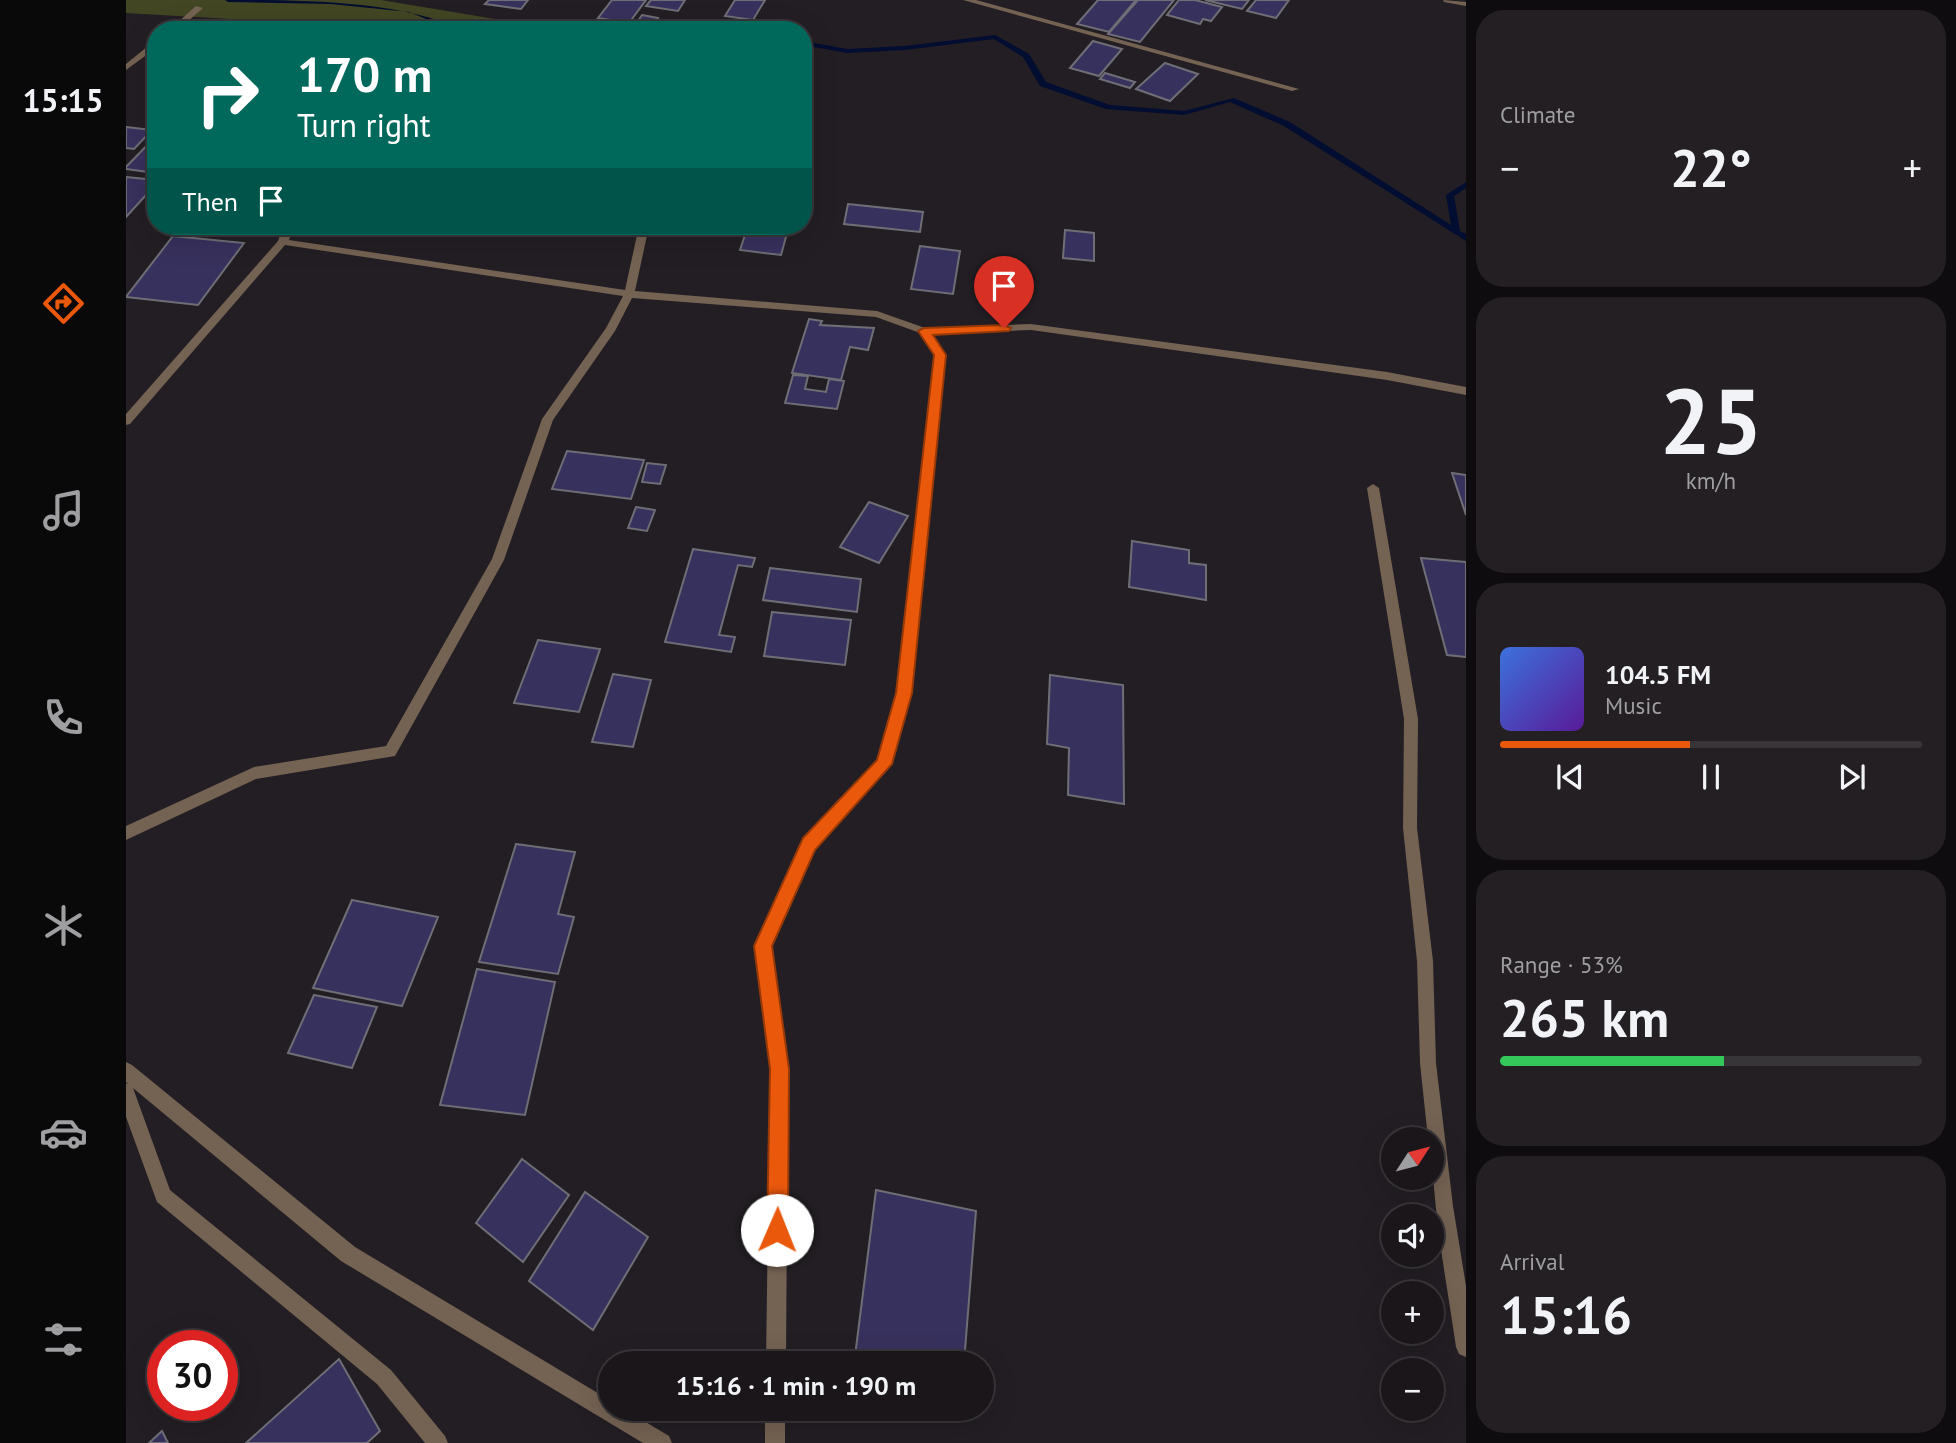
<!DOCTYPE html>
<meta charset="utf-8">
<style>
:root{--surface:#1a161a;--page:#231f23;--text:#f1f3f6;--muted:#9f9fa2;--line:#383539;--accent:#ea580c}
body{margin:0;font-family:"PT Sans",sans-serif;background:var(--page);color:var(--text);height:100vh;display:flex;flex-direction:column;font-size:26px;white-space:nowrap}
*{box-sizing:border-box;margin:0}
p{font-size:23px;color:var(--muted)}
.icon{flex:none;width:38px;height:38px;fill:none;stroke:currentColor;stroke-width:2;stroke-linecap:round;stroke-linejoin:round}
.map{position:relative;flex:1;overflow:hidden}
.panel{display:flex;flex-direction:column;gap:10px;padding:10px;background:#0e0c0e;width:490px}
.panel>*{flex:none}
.banner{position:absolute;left:21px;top:21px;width:665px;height:214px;border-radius:28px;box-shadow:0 7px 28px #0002,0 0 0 2px var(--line);background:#00695c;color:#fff;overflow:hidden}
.needle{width:46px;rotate:54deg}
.tools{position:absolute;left:1255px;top:1127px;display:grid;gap:14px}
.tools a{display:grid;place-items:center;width:63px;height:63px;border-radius:50%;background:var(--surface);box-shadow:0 7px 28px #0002,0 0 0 2px var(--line);font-size:35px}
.speed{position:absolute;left:21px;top:1330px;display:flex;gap:14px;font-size:35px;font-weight:700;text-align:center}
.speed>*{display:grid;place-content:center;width:91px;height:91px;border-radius:50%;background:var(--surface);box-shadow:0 7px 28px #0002,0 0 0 2px var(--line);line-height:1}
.speed .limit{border:10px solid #d22;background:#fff;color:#111}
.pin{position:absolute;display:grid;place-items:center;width:60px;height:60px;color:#fff;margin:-72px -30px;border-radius:50% 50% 50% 0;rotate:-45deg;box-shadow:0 0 7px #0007}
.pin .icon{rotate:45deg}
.me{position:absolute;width:77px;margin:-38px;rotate:1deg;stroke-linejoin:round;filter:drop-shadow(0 0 5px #0008)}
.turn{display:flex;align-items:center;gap:24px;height:147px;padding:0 35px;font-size:32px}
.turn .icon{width:91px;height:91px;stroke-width:2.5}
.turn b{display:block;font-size:49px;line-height:60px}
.then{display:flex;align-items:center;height:66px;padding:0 35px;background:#0003;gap:14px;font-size:26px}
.big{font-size:52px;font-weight:700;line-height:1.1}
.panel .card{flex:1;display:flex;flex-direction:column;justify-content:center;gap:10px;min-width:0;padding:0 24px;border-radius:28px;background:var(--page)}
.panel .dial{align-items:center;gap:0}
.dial b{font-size:91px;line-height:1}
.song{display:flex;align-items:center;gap:21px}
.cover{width:84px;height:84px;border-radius:10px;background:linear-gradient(135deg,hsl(220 70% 55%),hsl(270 70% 35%))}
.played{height:7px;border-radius:4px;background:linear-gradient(90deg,var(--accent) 45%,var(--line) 45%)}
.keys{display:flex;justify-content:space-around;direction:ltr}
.heat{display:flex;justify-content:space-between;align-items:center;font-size:38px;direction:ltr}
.charge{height:10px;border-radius:5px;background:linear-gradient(90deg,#34c759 53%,var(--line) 0)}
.trip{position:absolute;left:472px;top:1351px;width:396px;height:70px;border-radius:35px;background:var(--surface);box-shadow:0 7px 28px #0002,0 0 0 2px var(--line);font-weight:700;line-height:70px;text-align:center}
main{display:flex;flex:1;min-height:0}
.dock{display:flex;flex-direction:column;width:126px;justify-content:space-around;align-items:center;background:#0a090a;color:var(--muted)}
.dock .icon{width:49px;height:49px}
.dock .active{color:var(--accent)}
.dock b{font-size:32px;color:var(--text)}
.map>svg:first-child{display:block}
</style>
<main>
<nav class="dock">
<b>15:15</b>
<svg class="icon active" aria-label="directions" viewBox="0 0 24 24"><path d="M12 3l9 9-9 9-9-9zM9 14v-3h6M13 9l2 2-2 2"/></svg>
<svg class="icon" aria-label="music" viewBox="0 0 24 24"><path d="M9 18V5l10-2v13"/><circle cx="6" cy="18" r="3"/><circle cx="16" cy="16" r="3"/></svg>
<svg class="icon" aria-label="phone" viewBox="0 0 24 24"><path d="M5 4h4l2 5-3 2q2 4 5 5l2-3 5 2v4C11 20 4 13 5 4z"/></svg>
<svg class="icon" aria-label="climate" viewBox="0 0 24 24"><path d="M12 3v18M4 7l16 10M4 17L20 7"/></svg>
<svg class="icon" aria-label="car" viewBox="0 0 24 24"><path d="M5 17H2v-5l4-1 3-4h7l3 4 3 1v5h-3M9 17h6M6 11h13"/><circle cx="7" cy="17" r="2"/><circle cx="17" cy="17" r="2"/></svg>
<svg class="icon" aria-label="filters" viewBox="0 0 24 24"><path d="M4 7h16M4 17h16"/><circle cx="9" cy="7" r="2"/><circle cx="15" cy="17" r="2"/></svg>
</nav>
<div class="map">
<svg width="1340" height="1443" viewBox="0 0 1340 1443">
<rect width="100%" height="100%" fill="#221e23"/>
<path fill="#424623" d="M0 0H255L434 30H241V27L0 13Z"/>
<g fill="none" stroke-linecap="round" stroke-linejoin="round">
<g fill="#010d31" fill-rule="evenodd">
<path d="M99 0C172 0 273 0 337 30H327L283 12 205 4 102 2Z"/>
<path d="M869 35 903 54 920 82 984 105 1058 111 1108 98 1164 122 1325 225 1320 195 1340 182V188L1328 196 1334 231 1340 234V241L1158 126 1104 102 1058 115 980 109 914 86 897 57 868 39 779 50 721 53 677 45V41L721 49 779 46Z"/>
</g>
</g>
<g fill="#37315d" stroke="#6f6e76" stroke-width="2">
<path d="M363 0H402L395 9 359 4Z"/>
<path d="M486 0H520L503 23 472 18Z"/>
<path d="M525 0H559L552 11 520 6Z"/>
<path d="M609 0H639L627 20 599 16Z"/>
<path d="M972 0H1010L983 32 951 24Z"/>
<path d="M1012 0H1048L1014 42 982 34Z"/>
<path d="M1053 0H1069L1096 7 1085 21 1077 19 1074 24 1041 15Z"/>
<path d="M1079 0H1123L1116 9Z"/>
<path d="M1130 0H1163L1150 18 1121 11Z"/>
<path d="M516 15 532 18 527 26 510 24Z"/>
<path d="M967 41 996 49 973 76 944 68Z"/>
<path d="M1039 63 1072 74 1044 101 1010 89Z"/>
<path d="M979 73 1009 82 1004 88 974 79Z"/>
<path d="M0 127 26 130 8 149 0 148Z"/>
<path d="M30 136V173L0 169V167Z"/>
<path d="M0 177 30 180V184L0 217Z"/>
<path d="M722 204 797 212 794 232 718 224Z"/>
<path d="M622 226H663L655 255 614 250Z"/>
<path d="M939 230 968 233V261L937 258Z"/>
<path d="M47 236 118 243 72 305 0 297Z"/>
<path d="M794 246 834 251 827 294 785 289Z"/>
<path d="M683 319 696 321 694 325 748 328 742 350 724 347 715 380 666 373Z"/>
<path d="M667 375 682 376 679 389 700 392 703 379 718 381 711 409 659 403Z"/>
<path d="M441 451 518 460 505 499 426 489Z"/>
<path d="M521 463 540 465 534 484 516 482Z"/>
<path d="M1326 473 1340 475V515Z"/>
<path d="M743 502 782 516 753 563 714 547Z"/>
<path d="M510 507 529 510 521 531 502 528Z"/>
<path d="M1006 541 1063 550V563L1080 565V600L1003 587Z"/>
<path d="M567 549 629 558 626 567 612 565 593 635 609 637 605 652 539 642Z"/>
<path d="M1295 558 1340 562V657L1321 655Z"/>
<path d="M644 568 735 579 731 612 637 600Z"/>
<path d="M646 612 725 620 719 665 638 656Z"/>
<path d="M412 640 474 649 453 712 388 703Z"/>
<path d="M487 674 525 680 507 747 466 742Z"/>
<path d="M924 675 997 685 998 804 942 795 943 748 921 744Z"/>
<path d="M390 844 449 852 432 914 448 917 432 974 353 962Z"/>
<path d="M226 900 312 917 276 1006 187 988Z"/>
<path d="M351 969 429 982 399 1115 314 1105Z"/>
<path d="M188 995 251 1007 226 1068 162 1053Z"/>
<path d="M396 1159 443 1195 397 1262 350 1223Z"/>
<path d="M750 1190 850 1211 838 1363H761L729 1356Z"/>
<path d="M459 1192 522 1237 467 1330 403 1281Z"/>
<path d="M213 1359 254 1431 241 1443H120Z"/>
<path d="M36 1431 42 1443H23Z"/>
</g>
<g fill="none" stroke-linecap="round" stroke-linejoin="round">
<g fill="#746252" fill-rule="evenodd">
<path d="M837 0H850L1173 89 1166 91Z"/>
<path d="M1317 0 1340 2V6L1318 2Z"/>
<path d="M70 6 77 8 52 30H43Z"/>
<path d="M27 42H30V48L0 70V64Z"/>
<path d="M157 226H167L163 240 499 290 513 226H523L509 291 751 311 799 328 905 324 1261 372 1340 387V395L1261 380 905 330 806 334 819 355 785 693 765 764 688 849 645 946 662 1069 660 1363H640L644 1069 629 946 678 839 752 761 771 693 809 355 794 333 750 317 506 298 489 331 427 420 378 560 269 756 130 779 0 840V826L128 767 260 746 366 559 416 419 480 328 497 296 159 245 4 424 0 425V414L152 241Z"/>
<path d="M1247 484 1253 488 1292 719 1291 828 1307 961 1310 1063 1327 1206 1340 1286V1357L1333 1354 1330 1347C1320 1278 1306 1209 1306 1139H1302L1294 1063 1291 961 1277 828 1278 719 1241 488Z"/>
<path d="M0 1062 6 1065 229 1247 485 1401V1409H498L543 1436 546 1443H517L215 1261 7 1088 44 1190 265 1370 319 1436 322 1443H299L251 1384 31 1202 0 1117V1083L3 1085 0 1082Z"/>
<rect x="639" y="1409" width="20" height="34"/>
</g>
</g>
<path fill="#ea580c" stroke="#983908" stroke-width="2" d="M878 325 885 328 883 331 807 335 820 355 786 693 766 764 689 850 646 946 663 1069 662 1230 659 1237 651 1240 644 1237 641 1230 644 1069 628 946 677 838 751 760 770 693 808 355 792 331 798 328Z"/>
</svg>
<div class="tools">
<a><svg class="needle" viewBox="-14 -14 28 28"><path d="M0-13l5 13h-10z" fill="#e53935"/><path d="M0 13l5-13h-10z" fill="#9f9fa2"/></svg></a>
<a><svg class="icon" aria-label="sound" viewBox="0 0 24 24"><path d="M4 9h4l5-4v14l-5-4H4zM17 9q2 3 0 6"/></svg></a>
<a>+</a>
<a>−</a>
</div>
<div class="speed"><div class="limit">30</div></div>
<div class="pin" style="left:878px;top:328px;background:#d93025"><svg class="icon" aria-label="arrive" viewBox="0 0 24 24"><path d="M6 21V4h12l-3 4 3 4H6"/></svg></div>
<svg class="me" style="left:651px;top:1230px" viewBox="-20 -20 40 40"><circle r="19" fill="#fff"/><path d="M0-13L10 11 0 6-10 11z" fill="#ea580c"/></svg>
<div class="trip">15:16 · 1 min · 190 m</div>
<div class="banner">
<div class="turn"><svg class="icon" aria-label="right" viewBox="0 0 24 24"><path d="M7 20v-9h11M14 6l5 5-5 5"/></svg><div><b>170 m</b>Turn right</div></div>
<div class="then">Then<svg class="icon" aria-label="arrive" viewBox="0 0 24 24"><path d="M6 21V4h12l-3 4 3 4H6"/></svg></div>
</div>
</div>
<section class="panel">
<div class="card"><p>Climate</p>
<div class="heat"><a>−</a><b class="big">22°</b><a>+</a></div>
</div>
<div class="card dial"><b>25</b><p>km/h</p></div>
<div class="card">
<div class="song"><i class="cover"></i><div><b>104.5 FM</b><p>Music</p></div></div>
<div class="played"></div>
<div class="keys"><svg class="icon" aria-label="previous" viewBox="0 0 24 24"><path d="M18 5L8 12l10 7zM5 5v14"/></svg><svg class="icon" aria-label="pause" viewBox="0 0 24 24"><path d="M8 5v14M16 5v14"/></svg><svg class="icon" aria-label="next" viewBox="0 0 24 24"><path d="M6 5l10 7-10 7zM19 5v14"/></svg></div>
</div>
<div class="card"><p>Range · 53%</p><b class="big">265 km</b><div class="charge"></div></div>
<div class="card"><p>Arrival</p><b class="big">15:16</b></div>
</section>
</main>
